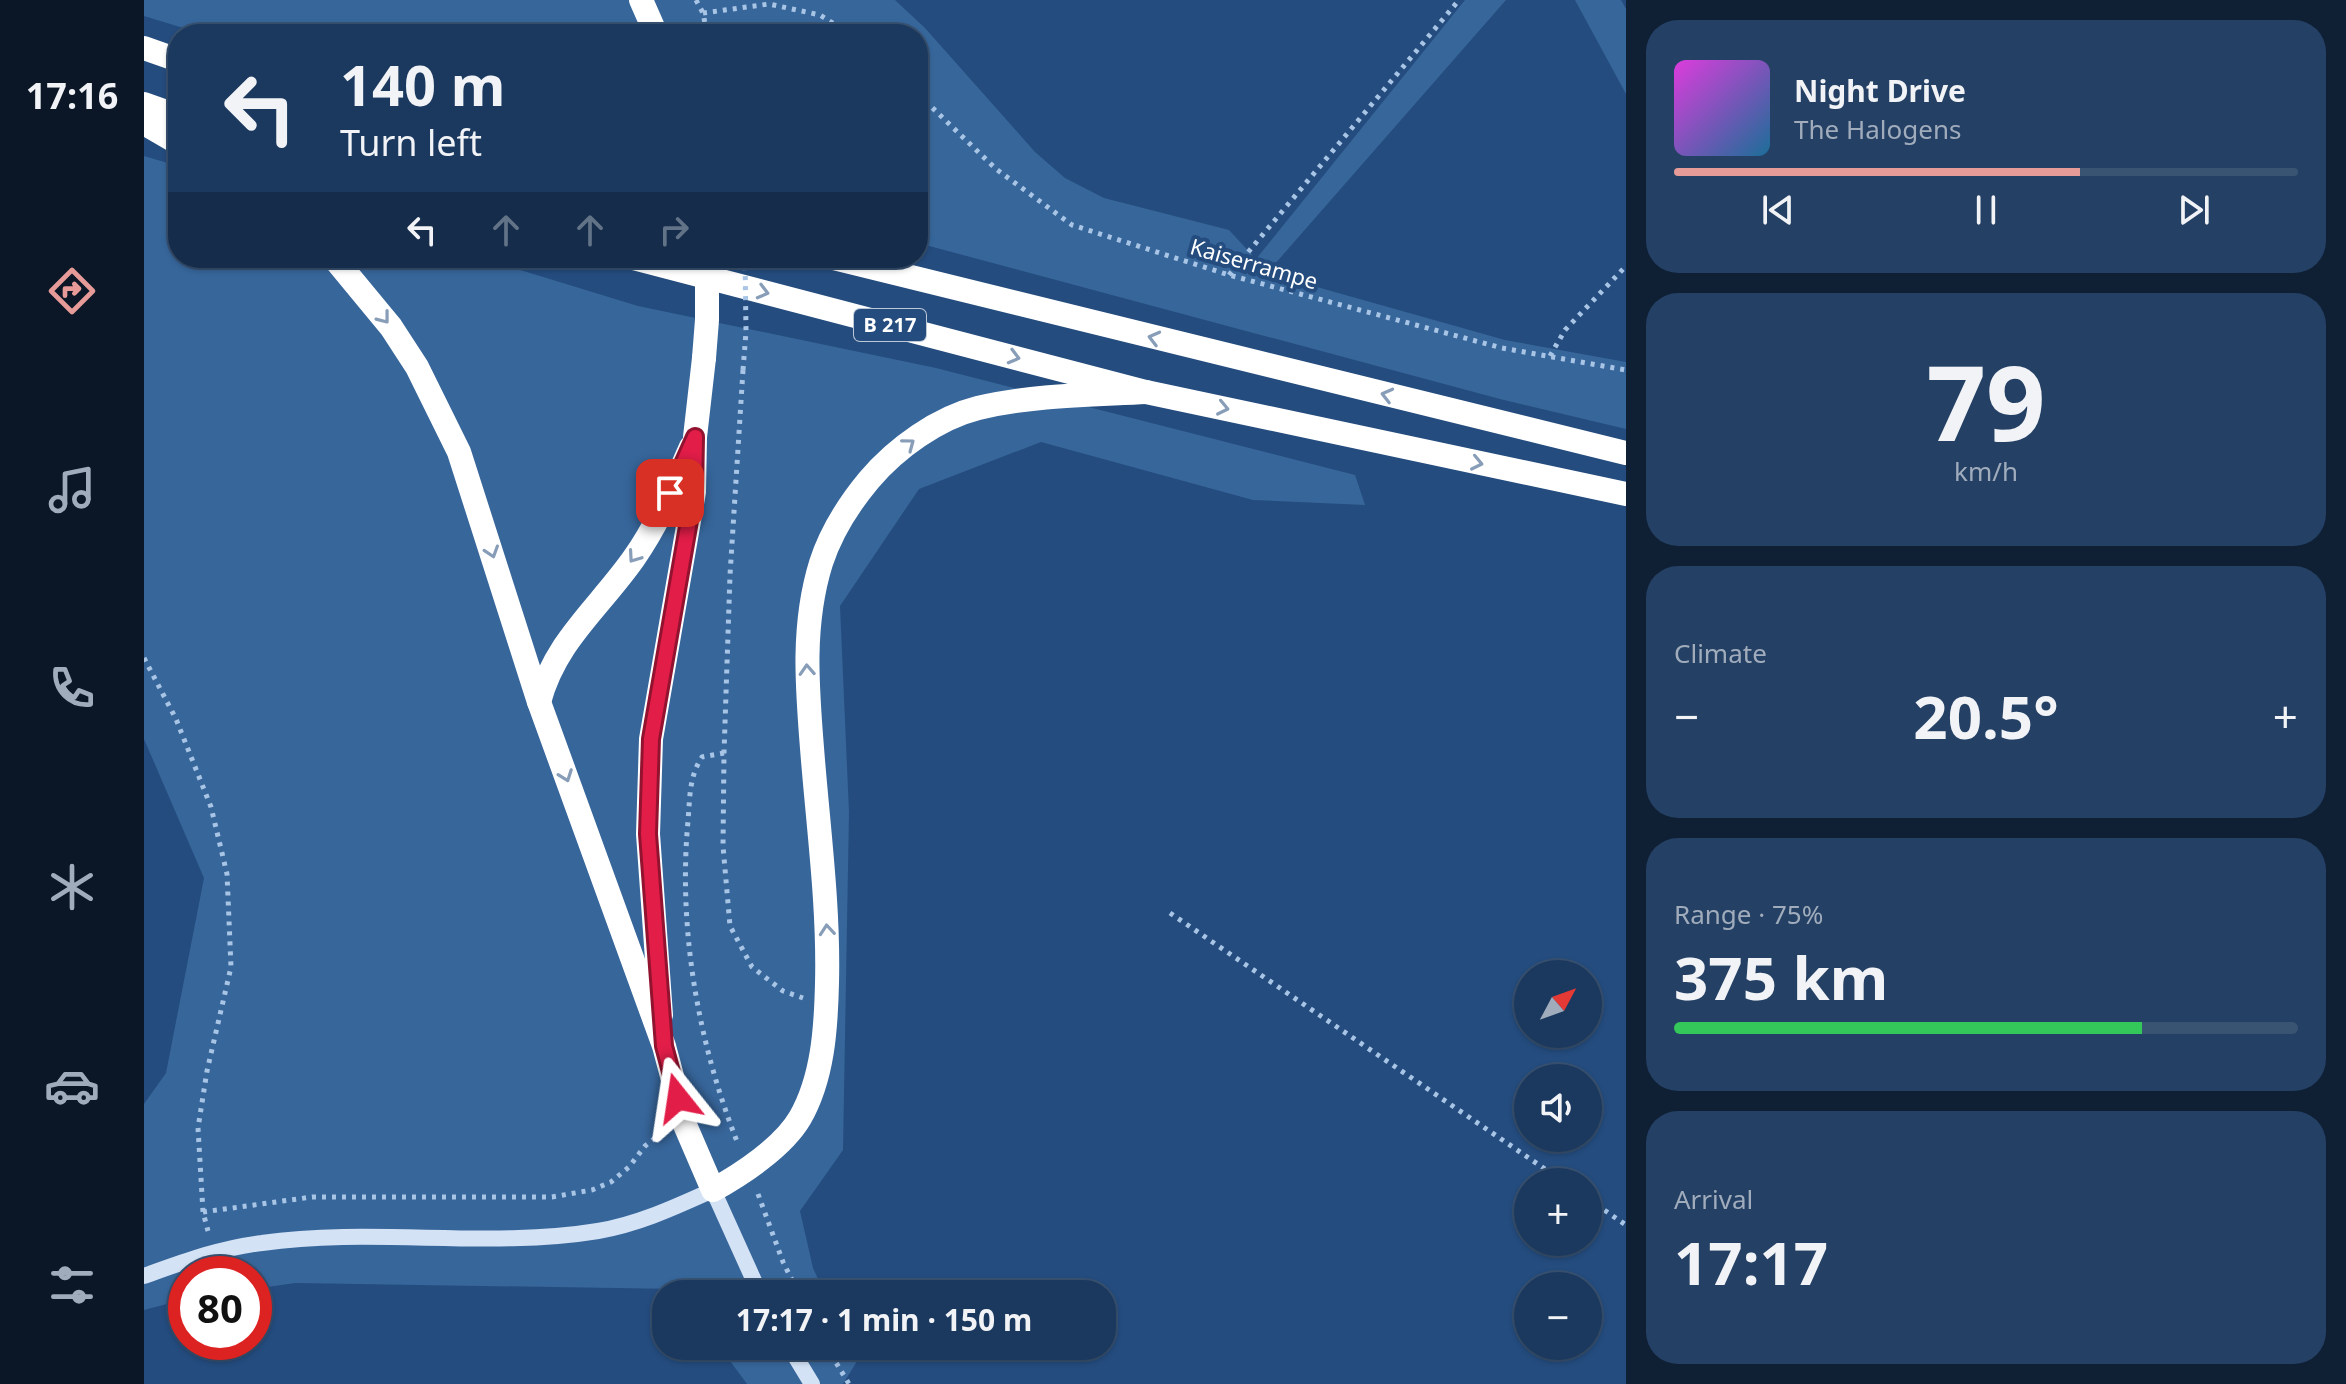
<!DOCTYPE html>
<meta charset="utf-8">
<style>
:root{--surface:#1b395e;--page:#244064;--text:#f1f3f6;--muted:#a0acbc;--line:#395373;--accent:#e69b98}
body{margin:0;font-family:"Noto Sans",sans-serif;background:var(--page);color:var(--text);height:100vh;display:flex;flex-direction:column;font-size:30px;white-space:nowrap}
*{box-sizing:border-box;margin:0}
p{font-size:26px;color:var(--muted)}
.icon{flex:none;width:44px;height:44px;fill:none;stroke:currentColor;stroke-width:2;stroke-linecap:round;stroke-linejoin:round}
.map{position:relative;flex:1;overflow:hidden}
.sheet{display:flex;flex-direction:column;gap:20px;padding:20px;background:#0f1f34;width:720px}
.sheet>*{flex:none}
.banner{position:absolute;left:24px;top:24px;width:760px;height:244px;border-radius:32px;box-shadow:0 2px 6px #0004,0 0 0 2px var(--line);background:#1b395e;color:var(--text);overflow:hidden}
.needle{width:52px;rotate:49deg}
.buttons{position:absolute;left:1370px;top:960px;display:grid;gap:16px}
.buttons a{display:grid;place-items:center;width:88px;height:88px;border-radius:50%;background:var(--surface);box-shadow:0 2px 6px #0004,0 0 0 2px var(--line);font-size:40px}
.speed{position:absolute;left:24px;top:1256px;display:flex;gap:16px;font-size:40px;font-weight:700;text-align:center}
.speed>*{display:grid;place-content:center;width:104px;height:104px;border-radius:50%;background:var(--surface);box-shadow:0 2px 6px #0004,0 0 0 2px var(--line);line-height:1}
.speed .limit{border:12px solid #d22;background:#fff;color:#111}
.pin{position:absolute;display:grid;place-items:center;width:68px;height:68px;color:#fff;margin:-34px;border-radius:16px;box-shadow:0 4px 12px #0006}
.me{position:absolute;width:88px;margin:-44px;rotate:345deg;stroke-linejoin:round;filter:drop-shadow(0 0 6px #0008)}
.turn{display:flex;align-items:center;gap:28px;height:168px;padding:0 40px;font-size:36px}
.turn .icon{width:104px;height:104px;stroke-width:2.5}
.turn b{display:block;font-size:56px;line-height:68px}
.lanes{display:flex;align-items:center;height:76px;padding:0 40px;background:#0003;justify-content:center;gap:40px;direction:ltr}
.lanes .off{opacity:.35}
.big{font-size:60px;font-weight:700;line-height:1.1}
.sheet .widget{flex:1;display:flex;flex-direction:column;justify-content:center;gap:12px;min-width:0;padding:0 28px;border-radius:32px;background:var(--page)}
.sheet .dial{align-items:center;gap:0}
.dial b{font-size:104px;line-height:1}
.song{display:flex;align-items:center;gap:24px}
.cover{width:96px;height:96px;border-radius:12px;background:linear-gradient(135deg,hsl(300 70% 55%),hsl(200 70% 35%))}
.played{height:8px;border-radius:4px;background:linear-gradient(90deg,var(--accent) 65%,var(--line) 65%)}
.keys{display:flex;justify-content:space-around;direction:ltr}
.heat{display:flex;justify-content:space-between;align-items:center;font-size:44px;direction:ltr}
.charge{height:12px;border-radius:6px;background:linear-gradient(90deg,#34c759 75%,var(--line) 0)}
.trip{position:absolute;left:508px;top:1280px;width:464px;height:80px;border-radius:32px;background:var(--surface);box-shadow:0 2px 6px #0004,0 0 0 2px var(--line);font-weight:700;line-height:80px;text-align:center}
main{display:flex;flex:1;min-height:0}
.menu{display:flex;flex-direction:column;width:144px;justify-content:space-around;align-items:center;background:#0b1726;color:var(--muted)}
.menu .icon{width:56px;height:56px}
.menu .selected{color:var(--accent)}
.menu b{font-size:36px;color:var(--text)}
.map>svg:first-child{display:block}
</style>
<main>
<nav class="menu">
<b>17:16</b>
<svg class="icon selected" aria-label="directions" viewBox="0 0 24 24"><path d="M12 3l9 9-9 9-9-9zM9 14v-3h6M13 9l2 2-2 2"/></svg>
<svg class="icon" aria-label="music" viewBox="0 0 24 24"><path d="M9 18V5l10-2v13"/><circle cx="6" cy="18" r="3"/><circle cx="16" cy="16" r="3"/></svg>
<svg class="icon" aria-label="phone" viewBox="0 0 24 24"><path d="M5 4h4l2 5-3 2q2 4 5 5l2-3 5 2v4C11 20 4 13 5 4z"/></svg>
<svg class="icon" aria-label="climate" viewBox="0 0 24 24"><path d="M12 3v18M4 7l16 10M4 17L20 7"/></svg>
<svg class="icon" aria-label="car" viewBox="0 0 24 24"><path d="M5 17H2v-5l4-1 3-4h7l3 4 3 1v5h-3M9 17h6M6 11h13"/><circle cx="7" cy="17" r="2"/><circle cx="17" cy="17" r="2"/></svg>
<svg class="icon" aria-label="filters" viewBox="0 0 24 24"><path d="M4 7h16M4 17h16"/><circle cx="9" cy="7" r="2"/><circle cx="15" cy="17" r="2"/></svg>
</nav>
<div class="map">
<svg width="1482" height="1384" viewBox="0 0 1482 1384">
<rect width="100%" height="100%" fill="#244c7e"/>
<g fill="#37669b">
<path d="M0 0H751L781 28 891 152 921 178 960 198 1085 230 1112 259 1321 0H1362L1123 273 1361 340 1482 362V429L1356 399 774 243V34H59L0 16Z"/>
<path d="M1431 0H1477L1482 9V94Z"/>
<path d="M0 156 34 166V258H337L494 306 792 368 1211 475 1221 505 1109 500 897 442 775 489 696 606 705 812 699 1150 656 1211 669 1268 681 1294H537L533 1289 151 1283 110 1289V1274H42V1299L0 1310V1104L22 1073 60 878 0 739Z"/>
<path d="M575 1346H704L712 1363 699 1384H603Z"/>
</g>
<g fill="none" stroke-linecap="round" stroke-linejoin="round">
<g stroke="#a9c5e6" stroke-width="5" stroke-dasharray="4 6" stroke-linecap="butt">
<path d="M552 0 559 13 563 34"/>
<path d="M559 13 625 4 676 15 706 34"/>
<path d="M774 94 852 169 928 225 1085 275 1358 348 1482 370"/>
<path d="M1085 275 1315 0"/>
<path d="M1406 356 1421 330 1482 266"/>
<path d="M599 370 586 575 580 753 579 846 586 926 608 967 639 991 659 998"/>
<path d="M0 658 32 719 67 807 83 874 87 967 63 1071 54 1128 59 1212 64 1231"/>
<path d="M580 753 558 757C545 777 546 797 544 821 534 929 554 1043 594 1144"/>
<path d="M1026 913 1420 1182"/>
<path d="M614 1194 639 1262 655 1294"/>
<path d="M1444 1199 1482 1225"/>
<path d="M59 1212 168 1197H408L448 1190 467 1182 485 1167 501 1146 516 1134"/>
<path d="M682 1346 705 1384"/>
</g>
<g stroke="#d3e2f5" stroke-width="16">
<path d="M0 1276C39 1262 76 1248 118 1243 228 1227 345 1249 454 1231 495 1224 531 1207 569 1190L616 1294"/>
<path d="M645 1346 668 1384"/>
</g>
<g stroke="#fff" stroke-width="24">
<path d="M497 0 512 34"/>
<path d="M0 48 34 60"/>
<path d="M0 104 34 116"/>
<path d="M0 123 34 143"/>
<path d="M190 258 247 327 273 367 315 452 395 702 520 1046 541 1125 569 1190C598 1174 639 1147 656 1118 679 1078 682 1028 683 983 685 905 674 826 668 748 663 686 658 624 677 563 687 532 705 504 725 480 752 448 794 418 834 408 889 395 947 395 1002 392"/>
<path d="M489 258 1002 392 1482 494"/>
<path d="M690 258 1482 453"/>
<path d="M395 702C411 641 455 608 490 558 514 524 530 485 547 447"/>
<path d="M517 1015 504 834 507 739 550 492 551 437 560 358"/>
</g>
<path stroke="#a9c5e6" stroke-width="5" stroke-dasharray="4 6" stroke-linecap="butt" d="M599 370 602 332 601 258"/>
<path stroke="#fff" stroke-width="24" d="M560 358 563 320V258"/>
</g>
<defs><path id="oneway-chevron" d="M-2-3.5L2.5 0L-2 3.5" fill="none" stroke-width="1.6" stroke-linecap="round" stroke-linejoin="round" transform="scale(2)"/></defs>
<g stroke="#879db8">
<use href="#oneway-chevron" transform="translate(619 292) rotate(15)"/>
<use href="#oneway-chevron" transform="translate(240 318) rotate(52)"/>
<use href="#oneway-chevron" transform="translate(1010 338) rotate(-166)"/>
<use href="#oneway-chevron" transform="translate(870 357) rotate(15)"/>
<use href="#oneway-chevron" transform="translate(1243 395) rotate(-166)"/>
<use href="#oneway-chevron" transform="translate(1079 408) rotate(12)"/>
<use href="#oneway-chevron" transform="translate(765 444) rotate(-37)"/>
<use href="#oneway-chevron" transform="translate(1333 463) rotate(12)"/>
<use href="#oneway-chevron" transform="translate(348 552) rotate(72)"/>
<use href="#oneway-chevron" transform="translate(490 557) rotate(125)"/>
<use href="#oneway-chevron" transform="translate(663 670) rotate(-93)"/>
<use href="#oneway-chevron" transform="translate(422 776) rotate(70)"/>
<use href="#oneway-chevron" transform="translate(683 930) rotate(-95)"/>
</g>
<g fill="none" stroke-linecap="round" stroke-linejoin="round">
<g stroke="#92132f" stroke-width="20">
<path id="route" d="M526 493 551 437 550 492 507 739 504 834 520 1046 534 1098"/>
</g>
<use href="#route" stroke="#e11d48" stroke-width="14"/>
</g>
<g text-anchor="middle" stroke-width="8" stroke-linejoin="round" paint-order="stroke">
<rect fill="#244c7e" stroke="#bdc9d8" stroke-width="2" x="710" y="309" width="72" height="32" rx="6"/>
<g font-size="20" font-weight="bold" fill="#fff">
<text x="746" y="332">B 217</text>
</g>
<g font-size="22" fill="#fff" stroke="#244c7e">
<text transform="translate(1110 264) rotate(16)" y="8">Kaiserrampe</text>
</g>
</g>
</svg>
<div class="buttons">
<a><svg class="needle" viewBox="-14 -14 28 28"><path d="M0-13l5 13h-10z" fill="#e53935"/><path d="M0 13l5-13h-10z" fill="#a0acbc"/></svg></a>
<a><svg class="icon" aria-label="sound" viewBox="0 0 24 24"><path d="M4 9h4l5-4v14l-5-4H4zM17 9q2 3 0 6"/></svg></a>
<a>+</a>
<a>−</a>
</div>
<div class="speed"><div class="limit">80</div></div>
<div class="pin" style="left:526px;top:493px;background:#d93025"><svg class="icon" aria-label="arrive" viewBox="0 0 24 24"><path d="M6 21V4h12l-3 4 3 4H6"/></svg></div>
<svg class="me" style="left:534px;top:1098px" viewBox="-20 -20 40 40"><path d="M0-17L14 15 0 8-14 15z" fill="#e11d48" stroke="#fff" stroke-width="4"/></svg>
<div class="trip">17:17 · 1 min · 150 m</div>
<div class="banner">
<div class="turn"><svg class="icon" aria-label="left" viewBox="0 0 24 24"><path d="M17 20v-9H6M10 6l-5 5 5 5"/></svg><div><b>140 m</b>Turn left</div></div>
<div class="lanes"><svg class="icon" aria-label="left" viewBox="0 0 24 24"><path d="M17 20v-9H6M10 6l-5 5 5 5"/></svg><svg class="icon off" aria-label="ahead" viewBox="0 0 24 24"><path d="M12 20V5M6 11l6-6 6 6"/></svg><svg class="icon off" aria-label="ahead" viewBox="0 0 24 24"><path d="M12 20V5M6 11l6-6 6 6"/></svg><svg class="icon off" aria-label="right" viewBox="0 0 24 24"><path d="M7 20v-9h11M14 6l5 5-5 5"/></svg></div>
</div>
</div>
<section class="sheet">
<div class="widget">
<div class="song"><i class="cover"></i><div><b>Night Drive</b><p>The Halogens</p></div></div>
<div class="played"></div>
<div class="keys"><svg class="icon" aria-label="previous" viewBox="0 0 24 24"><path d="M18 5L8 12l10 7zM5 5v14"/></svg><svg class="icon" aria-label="pause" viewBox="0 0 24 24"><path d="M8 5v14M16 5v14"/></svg><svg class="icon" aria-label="next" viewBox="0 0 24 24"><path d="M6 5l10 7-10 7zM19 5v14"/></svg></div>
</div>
<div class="widget dial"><b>79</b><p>km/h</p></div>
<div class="widget"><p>Climate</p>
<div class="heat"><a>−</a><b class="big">20.5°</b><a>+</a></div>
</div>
<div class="widget"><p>Range · 75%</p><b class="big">375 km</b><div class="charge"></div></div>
<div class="widget"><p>Arrival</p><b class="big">17:17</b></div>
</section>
</main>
